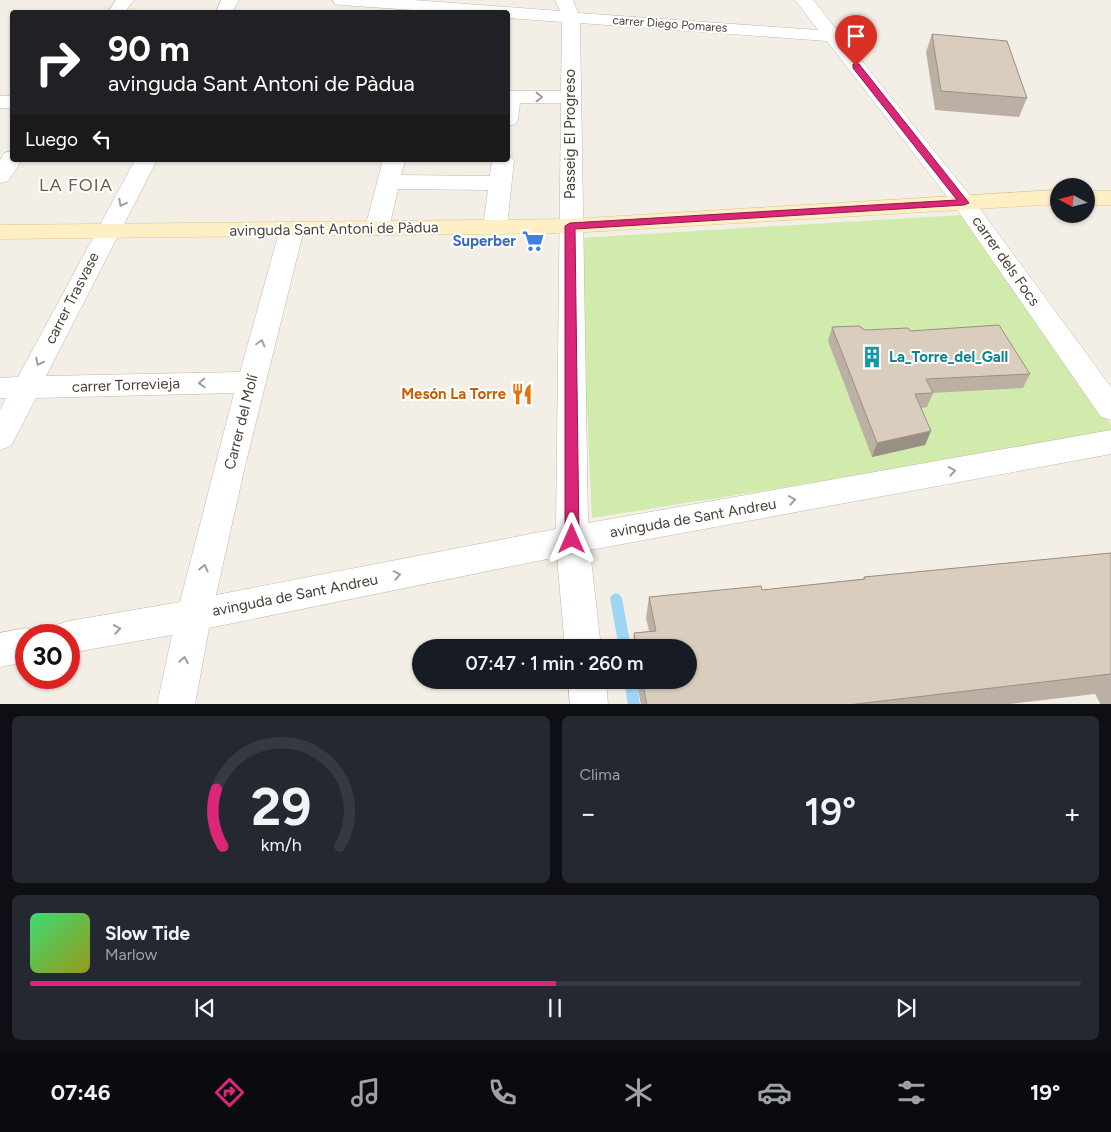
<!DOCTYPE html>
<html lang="es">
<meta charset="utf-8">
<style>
:root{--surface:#171b24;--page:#242831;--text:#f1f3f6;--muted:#9ea1a6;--line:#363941;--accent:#db2777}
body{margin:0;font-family:Figtree,sans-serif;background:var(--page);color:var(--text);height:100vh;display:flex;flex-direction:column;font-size:19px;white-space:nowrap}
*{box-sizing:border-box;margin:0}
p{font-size:16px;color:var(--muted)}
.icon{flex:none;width:28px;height:28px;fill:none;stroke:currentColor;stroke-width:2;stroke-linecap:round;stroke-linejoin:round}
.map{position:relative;height:704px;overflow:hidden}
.panel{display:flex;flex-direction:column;gap:12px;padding:12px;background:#0d0f14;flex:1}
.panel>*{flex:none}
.hud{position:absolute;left:10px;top:10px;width:500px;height:152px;border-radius:5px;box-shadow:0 1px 4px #0004;background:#202124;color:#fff;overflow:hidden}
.needle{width:32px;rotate:277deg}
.controls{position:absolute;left:1050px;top:178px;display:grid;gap:10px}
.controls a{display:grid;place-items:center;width:45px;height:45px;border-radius:50%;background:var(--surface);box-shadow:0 1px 4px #0004;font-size:25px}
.speed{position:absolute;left:15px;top:624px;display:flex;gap:10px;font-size:25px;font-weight:700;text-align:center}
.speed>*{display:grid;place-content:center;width:65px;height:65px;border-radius:50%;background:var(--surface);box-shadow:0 1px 4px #0004;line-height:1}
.speed .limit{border:8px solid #d22;background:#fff;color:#111}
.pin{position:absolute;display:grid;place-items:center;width:42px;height:42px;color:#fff;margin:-51px -21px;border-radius:50% 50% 50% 0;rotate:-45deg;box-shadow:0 0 5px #0007}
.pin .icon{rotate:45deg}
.me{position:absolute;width:55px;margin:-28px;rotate:0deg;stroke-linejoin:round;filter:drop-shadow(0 0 4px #0008)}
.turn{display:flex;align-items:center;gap:18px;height:105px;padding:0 15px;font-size:22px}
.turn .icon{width:65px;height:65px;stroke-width:2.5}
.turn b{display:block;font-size:35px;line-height:42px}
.then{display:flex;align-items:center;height:48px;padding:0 15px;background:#0003;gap:10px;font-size:19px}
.big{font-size:38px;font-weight:600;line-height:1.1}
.panel .tile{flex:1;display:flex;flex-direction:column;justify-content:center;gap:8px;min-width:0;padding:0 18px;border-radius:8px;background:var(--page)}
.panel .dial{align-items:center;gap:0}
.dial svg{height:130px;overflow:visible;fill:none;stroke:var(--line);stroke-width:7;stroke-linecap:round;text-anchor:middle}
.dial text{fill:var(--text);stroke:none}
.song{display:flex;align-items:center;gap:15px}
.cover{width:60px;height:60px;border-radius:8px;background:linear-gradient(135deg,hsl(140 70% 55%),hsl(60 70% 35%))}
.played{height:5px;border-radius:2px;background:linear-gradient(90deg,var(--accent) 50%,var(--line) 50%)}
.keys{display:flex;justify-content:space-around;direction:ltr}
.heat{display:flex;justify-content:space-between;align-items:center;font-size:28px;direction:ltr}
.panel .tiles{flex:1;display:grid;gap:12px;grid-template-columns:1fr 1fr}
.tile:last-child{grid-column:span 2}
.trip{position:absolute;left:412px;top:639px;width:285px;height:50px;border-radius:25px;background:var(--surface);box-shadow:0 1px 4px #0004;font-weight:600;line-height:50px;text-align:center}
.dock{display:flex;height:80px;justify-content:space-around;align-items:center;background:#090b0e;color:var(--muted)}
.dock .icon{width:35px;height:35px}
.dock .active{color:var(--accent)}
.dock b{font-size:22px;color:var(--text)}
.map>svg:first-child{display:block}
</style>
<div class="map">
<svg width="1111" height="705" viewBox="0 0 1111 705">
<rect width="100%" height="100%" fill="#f4efe6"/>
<path fill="#d1ebac" d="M961 215 1111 425V435L592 518 579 238Z"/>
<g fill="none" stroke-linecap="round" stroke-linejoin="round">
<g fill="#9ed5f5" fill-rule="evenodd">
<path d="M616 593 620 595 622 598 631 648H619L610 598 612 595Z"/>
<path d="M624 680H636L640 705H628Z"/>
</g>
<g stroke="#c0b7a8" stroke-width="1">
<g id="street">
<path d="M116 0H134L125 12H108Z"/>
<path d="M221 0H239L232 12H216Z"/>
<path d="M332 0H413L560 11 555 0H573L578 13 818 30 795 0H813L972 198 1111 387V420L1101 417 956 208 827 41 580 23 588 523 1111 430V454L590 550 601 648H565L557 557 209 628 195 705H157L172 635 69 653V635H52L56 625 69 621 180 602 234 393 36 398 11 446 0 450V410L6 398H0V378L18 377 135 160H157L46 376 240 372 280 229 284 224 292 222 300 224 304 229 245 466 216 595 556 529 561 103H520L518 120 515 124 508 126V91H561L562 22 508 18V12H442L341 5 335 4Z"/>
<rect x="0" y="96" width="12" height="12"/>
<path d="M12 151V160H22L8 181 0 183V160L4 153Z"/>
<path d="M508 155 514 160 507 227 503 232 495 234 487 232 483 227 488 190 398 189 389 228 385 233 377 235 369 233 365 228 383 160H405L401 175 490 176 492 160H508Z"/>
<path d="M26 628 40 635H26V662L0 667V633Z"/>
<path d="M568 680H606L608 705H570Z"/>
</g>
</g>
<g stroke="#dbc594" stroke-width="1">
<g id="secondary">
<path d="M1059 190V204L570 233 0 239V225L570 219Z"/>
<rect x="1086" y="191" width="25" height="14"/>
</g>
</g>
<use href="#street" fill="#fff" fill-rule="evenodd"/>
<use href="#secondary" fill="#ffefc5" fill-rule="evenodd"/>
</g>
<g fill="#bbb0a3">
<path d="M932 34 1027 98 1019 117 935 110 926 52Z"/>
<path d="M832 327 865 330 910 331 1030 374 1023 388 932 393H933L927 407 921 408 931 431 925 445 872 457 828 341Z"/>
<path d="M1111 553V705H1101L1095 694 1002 705H641L636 680H689V648H632L634 633 649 631 646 618 649 597 762 590 863 579 864 577Z"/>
</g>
<path fill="#999084" d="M931 431 925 445 872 457 877 443Z"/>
<g fill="#dacdbd" stroke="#999084">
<path d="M932 34 1007 41 1027 98 941 91Z"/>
<path d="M999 325 1030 374 926 379 933 393 915 394 931 431 877 443 832 327 859 326 865 330 908 328 910 331Z"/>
<path d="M1111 553V674L848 705H647L642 680H689V648H636L634 633 656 631 649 597 761 586 762 590 865 579 864 577Z"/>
</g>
<defs><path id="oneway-chevron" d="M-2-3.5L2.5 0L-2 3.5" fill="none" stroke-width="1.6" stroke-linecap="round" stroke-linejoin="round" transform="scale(1.25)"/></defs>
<g stroke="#a39f9a">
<use href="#oneway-chevron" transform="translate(539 97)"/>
<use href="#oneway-chevron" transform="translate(122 203) rotate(118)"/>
<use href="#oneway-chevron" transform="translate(261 343) rotate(-75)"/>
<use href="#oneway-chevron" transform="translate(39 362) rotate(117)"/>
<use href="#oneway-chevron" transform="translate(202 383) rotate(178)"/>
<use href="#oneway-chevron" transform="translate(952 471) rotate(-10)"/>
<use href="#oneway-chevron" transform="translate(792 500) rotate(-10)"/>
<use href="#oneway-chevron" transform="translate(204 568) rotate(-76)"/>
<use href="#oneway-chevron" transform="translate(397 575) rotate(-11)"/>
<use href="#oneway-chevron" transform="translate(117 629) rotate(-10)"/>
<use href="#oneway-chevron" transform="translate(184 660) rotate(-80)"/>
</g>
<path fill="#db2777" stroke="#8e194d" d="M853 64H859L969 203 964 205 575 229 579 539 577 543H567L565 539V226L570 223 957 200 853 68Z"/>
<defs>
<g id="supermarket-bare" transform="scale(1.725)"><path d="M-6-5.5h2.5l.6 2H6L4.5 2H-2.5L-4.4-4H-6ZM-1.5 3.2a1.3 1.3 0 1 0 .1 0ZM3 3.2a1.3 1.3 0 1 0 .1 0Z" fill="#3f7fe0" stroke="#fff" stroke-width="2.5" paint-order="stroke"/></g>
<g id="building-bare" transform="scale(1.725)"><path d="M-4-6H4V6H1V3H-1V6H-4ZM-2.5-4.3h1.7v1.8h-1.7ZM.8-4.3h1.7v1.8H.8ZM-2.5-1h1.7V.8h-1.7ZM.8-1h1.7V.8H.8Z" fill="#0f9aa8" stroke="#fff" stroke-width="2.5" paint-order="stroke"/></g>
<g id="restaurant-bare" transform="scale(1.725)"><path d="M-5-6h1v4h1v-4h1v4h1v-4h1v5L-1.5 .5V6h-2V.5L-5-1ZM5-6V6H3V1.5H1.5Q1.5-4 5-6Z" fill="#e8710a" stroke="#fff" stroke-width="2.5" paint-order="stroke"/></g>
</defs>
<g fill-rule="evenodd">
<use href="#supermarket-bare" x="533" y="241"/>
<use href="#building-bare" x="872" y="357"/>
<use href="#restaurant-bare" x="522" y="394"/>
</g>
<g text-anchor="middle" stroke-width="4" stroke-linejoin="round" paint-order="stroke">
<g font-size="12" fill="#473f35" stroke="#fff">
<text transform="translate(670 24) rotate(4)" y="4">carrer Diego Pomares</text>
</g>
<g font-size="15" fill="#473f35" stroke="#fff">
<text transform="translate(570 134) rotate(-90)" y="5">Passeig El Progreso</text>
<text transform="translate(334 229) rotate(-1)" y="5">avinguda Sant Antoni de Pàdua</text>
<text transform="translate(1006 261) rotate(55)" y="5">carrer dels Focs</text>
<text transform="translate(72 298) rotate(-63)" y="5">carrer Trasvase</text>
<text transform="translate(126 385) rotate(-2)" y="5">carrer Torrevieja</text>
<text transform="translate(241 422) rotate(-76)" y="5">Carrer del Molí</text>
<text transform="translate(693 518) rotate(-10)" y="5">avinguda de Sant Andreu</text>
<text transform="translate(295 595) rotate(-11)" y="5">avinguda de Sant Andreu</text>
</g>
<g font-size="15" font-weight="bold" fill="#366cbe" stroke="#fff" text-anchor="end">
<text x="516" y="246">Superber</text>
</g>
<g font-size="15" font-weight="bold" fill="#0d838f" stroke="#fff" text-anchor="start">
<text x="889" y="362">La_Torre_del_Gall</text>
</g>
<g font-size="15" font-weight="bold" fill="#c56008" stroke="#fff" text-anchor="end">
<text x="506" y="399">Mesón La Torre</text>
</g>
<g font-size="18" letter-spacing="1" fill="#6b5d4b" stroke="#fff">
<text x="76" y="191">LA FOIA</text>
</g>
</g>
</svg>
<div class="controls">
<a><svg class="needle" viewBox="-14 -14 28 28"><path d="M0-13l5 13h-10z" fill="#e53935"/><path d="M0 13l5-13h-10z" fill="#9ea1a6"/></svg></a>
</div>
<div class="speed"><div class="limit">30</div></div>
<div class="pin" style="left:856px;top:66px;background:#d93025"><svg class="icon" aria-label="arrive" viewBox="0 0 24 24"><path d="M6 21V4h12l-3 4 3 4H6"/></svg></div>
<svg class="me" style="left:572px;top:539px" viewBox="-20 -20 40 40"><path d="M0-17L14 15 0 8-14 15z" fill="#db2777" stroke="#fff" stroke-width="4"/></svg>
<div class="trip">07:47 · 1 min · 260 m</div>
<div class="hud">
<div class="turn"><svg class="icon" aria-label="right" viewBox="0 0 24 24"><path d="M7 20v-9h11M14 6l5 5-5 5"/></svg><div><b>90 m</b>avinguda Sant Antoni de Pàdua</div></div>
<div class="then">Luego<svg class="icon" aria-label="left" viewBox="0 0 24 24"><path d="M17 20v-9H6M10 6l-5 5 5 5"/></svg></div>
</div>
</div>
<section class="panel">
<div class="tiles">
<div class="tile dial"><svg viewBox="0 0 100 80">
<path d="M14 69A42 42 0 1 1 86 69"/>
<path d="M14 69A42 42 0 0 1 10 34" stroke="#db2777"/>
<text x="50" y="56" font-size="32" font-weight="700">29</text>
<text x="50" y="72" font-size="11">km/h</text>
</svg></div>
<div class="tile"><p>Clima</p>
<div class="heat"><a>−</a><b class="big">19°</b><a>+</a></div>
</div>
<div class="tile">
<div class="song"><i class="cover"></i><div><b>Slow Tide</b><p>Marlow</p></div></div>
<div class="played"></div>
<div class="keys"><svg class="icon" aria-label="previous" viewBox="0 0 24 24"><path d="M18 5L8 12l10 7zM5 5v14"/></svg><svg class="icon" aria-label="pause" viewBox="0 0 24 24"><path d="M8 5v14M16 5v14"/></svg><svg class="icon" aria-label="next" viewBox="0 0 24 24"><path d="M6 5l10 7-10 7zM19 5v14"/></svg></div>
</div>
</div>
</section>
<nav class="dock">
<b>07:46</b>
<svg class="icon active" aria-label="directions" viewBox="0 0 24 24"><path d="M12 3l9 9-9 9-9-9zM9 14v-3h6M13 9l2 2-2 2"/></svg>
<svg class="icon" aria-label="music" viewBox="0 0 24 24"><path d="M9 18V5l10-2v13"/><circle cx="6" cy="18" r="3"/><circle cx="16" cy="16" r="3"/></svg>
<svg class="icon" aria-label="phone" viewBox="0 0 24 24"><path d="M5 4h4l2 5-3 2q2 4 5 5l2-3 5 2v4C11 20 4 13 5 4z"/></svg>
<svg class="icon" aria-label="climate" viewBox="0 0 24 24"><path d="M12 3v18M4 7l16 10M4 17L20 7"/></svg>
<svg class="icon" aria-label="car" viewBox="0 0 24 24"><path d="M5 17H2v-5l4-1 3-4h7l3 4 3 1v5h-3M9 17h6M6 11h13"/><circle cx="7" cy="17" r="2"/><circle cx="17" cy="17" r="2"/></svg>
<svg class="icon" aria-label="filters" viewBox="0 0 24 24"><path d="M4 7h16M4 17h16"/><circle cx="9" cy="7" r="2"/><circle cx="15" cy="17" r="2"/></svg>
<b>19°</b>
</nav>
